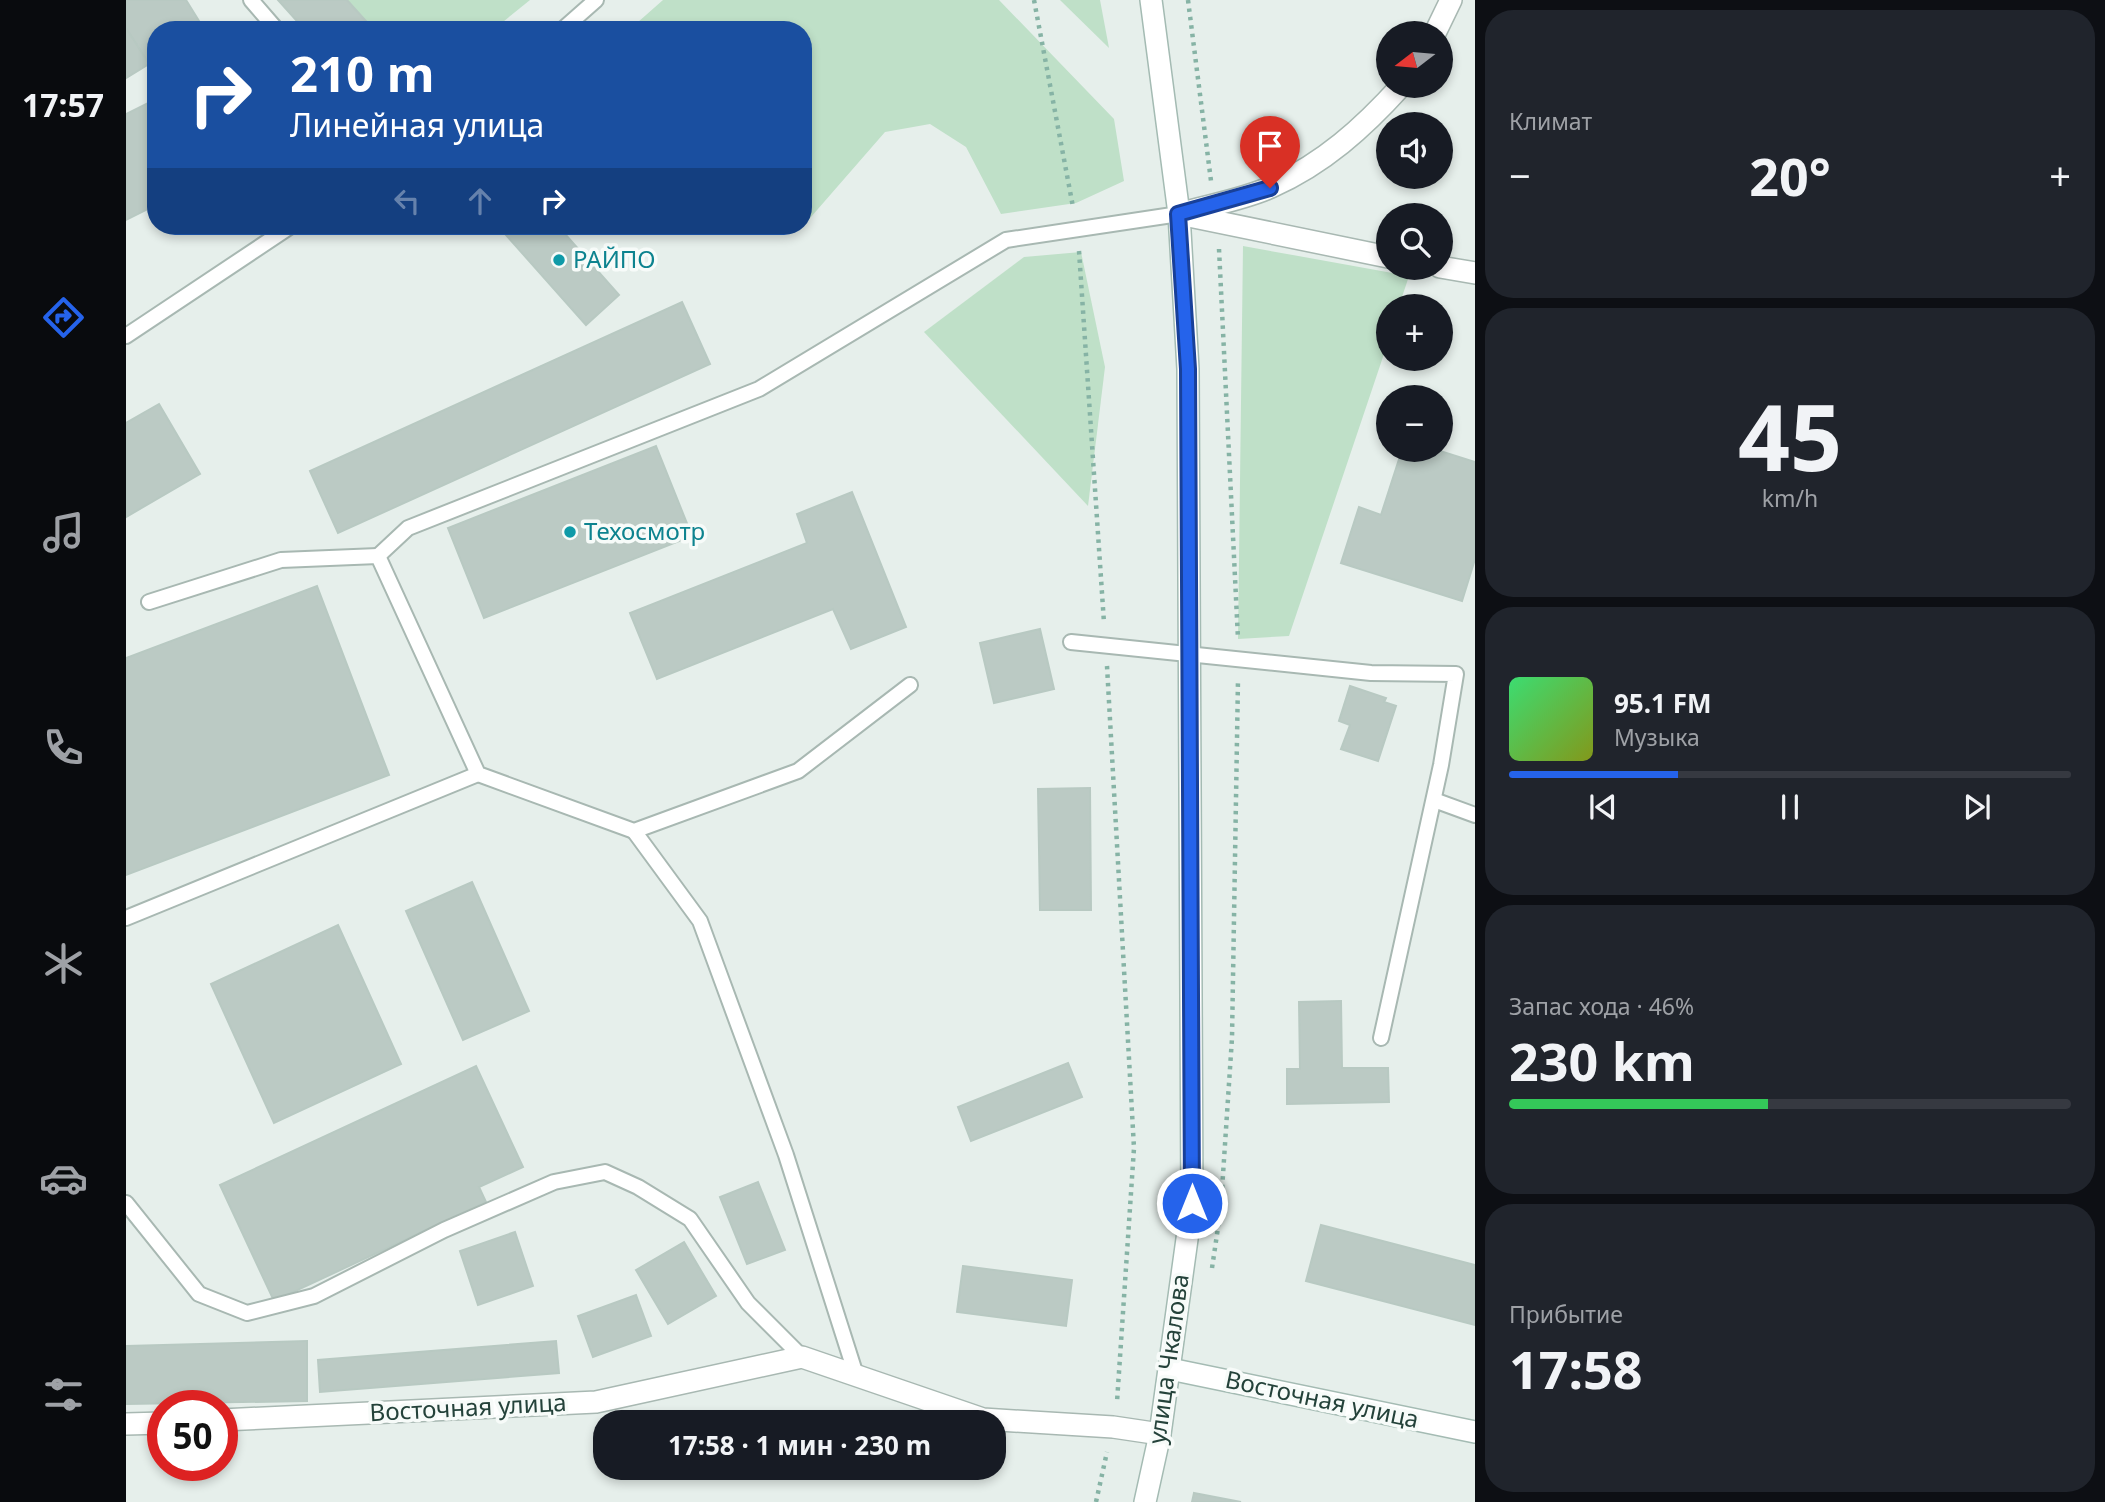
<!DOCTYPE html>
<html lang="ru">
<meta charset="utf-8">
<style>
:root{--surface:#171b24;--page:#20242c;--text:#f1f3f6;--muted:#9ea1a6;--line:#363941;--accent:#2563eb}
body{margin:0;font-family:"Noto Sans",sans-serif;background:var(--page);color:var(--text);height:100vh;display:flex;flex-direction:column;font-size:26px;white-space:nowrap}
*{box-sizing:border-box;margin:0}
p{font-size:23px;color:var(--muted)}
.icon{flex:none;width:38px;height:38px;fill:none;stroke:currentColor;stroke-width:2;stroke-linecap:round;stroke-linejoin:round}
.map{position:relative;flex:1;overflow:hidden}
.panel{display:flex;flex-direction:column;gap:10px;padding:10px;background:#0d0f14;width:630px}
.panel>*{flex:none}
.banner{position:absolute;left:21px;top:21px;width:665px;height:214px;border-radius:28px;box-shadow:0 4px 10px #0003;background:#1a4fa0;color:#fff;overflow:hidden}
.needle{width:46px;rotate:254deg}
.buttons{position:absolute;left:1250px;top:21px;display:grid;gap:14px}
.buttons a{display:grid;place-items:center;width:77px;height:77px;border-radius:50%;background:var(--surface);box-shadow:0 4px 10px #0003;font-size:35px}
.speed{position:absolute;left:21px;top:1390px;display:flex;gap:14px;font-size:35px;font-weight:700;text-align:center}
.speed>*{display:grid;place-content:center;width:91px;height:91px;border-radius:50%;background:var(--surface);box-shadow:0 4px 10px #0003;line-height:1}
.speed .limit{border:10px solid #d22;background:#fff;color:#111}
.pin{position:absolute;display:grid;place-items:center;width:60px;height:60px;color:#fff;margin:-72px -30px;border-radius:50% 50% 50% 0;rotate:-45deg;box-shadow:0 0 7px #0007}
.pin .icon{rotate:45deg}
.me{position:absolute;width:77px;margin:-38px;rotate:0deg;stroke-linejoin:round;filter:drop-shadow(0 0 5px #0008)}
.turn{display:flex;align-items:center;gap:24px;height:147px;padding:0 28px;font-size:32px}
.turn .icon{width:91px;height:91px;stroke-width:2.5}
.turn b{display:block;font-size:49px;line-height:60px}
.lanes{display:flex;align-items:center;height:66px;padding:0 28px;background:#0003;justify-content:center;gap:35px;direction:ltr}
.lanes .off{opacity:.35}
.big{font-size:52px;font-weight:700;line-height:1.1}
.panel .widget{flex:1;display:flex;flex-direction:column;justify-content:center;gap:10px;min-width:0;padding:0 24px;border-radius:28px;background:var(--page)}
.panel .dial{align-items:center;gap:0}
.dial b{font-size:91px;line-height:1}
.song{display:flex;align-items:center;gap:21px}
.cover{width:84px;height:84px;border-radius:10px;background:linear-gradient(135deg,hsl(140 70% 55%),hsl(70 70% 35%))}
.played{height:7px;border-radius:4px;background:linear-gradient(90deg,var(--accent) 30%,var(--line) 30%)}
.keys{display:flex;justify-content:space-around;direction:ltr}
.heat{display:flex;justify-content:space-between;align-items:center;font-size:38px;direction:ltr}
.charge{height:10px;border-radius:5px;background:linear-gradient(90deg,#34c759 46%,var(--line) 0)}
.trip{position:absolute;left:467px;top:1410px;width:413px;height:70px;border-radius:28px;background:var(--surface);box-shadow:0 4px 10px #0003;font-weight:700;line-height:70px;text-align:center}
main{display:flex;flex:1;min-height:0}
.tabs{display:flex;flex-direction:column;width:126px;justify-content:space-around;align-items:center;background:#090b0e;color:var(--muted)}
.tabs .icon{width:49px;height:49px}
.tabs .on{color:var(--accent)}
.tabs b{font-size:32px;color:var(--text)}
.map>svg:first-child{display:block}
</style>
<main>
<nav class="tabs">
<b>17:57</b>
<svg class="icon on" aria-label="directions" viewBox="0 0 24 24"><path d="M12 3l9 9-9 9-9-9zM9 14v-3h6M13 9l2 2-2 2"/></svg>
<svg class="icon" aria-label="music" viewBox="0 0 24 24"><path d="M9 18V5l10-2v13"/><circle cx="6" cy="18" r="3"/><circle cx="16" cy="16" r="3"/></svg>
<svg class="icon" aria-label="phone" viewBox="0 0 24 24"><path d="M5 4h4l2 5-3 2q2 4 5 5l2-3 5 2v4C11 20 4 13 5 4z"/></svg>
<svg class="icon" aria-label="climate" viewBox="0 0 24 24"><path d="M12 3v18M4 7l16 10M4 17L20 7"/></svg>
<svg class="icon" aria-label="car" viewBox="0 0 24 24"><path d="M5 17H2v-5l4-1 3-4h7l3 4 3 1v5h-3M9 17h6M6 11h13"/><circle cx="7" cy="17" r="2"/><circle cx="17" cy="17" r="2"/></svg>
<svg class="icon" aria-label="filters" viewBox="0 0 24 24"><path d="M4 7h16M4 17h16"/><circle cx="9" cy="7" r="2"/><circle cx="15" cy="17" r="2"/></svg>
</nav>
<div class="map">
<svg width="1349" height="1502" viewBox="0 0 1349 1502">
<rect width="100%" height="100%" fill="#e6efeb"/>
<g fill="#bfe0c8">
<path d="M221 0H404L367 30H248Z"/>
<path d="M537 0H873L988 119 998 181 950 203 875 214 840 147 804 124 759 132 678 225 677 30H503Z"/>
<path d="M934 0H974L983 48Z"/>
<path d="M1117 246 1283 276 1273 306H1262V342L1163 636 1112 639Z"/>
<path d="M955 252 979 367 962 506 798 332 898 257Z"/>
</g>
<g fill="#bbcac4" stroke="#b8c9c2" stroke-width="2">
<path d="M0 0H60L78 29 30 30V60L23 64 0 28Z"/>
<path d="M152 0H221L248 30H179Z"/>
<path d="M0 28 23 64 0 78Z"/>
<path d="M30 99V205L0 220V114Z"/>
<path d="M372 226H432L493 295 460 325Z"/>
<path d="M556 302 584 364 212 533 184 471Z"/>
<path d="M33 404 74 474 0 517V423Z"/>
<path d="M530 446 566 536 358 618 322 528Z"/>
<path d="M1276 450H1311L1349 462V559L1336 601 1215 563 1233 507 1255 515Z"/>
<path d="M726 492 780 627 725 649 707 609 531 679 504 613 681 543 671 514Z"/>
<path d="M191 586 263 775 0 875V658Z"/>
<path d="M914 629 928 689 868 703 854 643Z"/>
<path d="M1224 686 1260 698 1258 702 1270 706 1252 761 1215 749 1224 725 1213 721Z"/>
<path d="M964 788 965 910H914L912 789Z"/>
<path d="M346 882 403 1011 337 1040 280 911Z"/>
<path d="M212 925 275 1064 148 1123 85 984Z"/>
<path d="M1215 1001 1216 1068H1262L1263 1102 1161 1104V1069H1174L1173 1002Z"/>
<path d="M942 1063 956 1097 845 1141 832 1107Z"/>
<path d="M350 1066 397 1167 353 1187 360 1202 148 1301 94 1185Z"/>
<path d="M632 1182 659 1250 621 1264 594 1197Z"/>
<path d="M1195 1225 1349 1265V1325L1180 1281Z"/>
<path d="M389 1232 407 1286 352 1305 334 1251Z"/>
<path d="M558 1242 590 1296 542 1324 510 1270Z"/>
<path d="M837 1266 946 1280 940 1326 831 1312Z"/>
<path d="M510 1295 525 1336 467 1357 452 1316Z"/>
<path d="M181 1341V1401L0 1404V1346Z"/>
<path d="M430 1341 433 1373 194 1392 192 1360Z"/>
<path d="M1068 1493 1115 1502H1066Z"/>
</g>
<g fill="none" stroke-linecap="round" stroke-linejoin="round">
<g stroke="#a8b8b2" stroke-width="18">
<g id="lane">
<path d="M125 0 151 30"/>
<path d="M436 30 470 0"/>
<path d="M0 336 165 226"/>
<path d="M252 556 282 528 633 389 880 240 1053 214"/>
<path d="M23 602 155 560 252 556 352 774 508 831 672 771 784 685"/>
<path d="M945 642 1245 673 1330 674 1315 765 1255 1038"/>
<path d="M1308 800 1349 815"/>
<path d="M508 831 574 921 660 1155 730 1375"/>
<path d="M0 918 352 774"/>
<path d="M0 1203 73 1294 121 1313 188 1296 318 1230 428 1182 479 1172 512 1187 564 1219 622 1303 676 1357"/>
</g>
</g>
<g stroke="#a8b8b2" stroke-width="24">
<g id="street">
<path d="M1309 33 1325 0"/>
<path d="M1053 214C1083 205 1116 200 1145 187 1197 164 1237 128 1275 86"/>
<path d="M1058 215 1262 257"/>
<path d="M1314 267 1349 273"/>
<path d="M96 1420 470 1402 676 1357 857 1419 987 1427 1034 1434"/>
<path d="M0 1424 37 1423"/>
</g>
</g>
<g stroke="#a4bbb3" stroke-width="24">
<g id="secondary">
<path d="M1044 1369 1349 1432"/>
<path d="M1019 1502 1034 1434 1066 1203 1062 369 1053 214 1025 0"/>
</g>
</g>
<g stroke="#86b3a5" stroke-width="4.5" stroke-dasharray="3.5 5" stroke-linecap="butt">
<path d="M908 0 947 207"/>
<path d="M1062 0 1085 181"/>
<path d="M1093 249 1112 639"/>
<path d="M953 251 978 623"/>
<path d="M981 666 1008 1148 991 1402"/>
<path d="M1095 1205 1106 1038 1112 679"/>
<path d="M1086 1268 1093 1221"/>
<path d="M970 1502 981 1452"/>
</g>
<use href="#lane" stroke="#fff" stroke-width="14"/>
<use href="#street" stroke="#fff" stroke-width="21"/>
<use href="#secondary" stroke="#fff" stroke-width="21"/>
</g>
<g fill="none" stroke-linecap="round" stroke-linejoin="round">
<g stroke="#184099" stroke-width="18">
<path id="route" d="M1066 1203 1062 369 1052 214 1144 188"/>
</g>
<use href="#route" stroke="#2563eb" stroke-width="12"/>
</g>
<g fill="#0f9aa8" stroke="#f7fbf9" stroke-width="2.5">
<circle cx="433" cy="260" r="7"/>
<circle cx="444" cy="532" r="7"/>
</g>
<g text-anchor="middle" stroke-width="7" stroke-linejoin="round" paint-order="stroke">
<g font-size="24" fill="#0d838f" stroke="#f7fbf9" text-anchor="start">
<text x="447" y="268">РАЙПО</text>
<text x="458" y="540">Техосмотр</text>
</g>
<g font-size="24" fill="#24423a" stroke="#f7fbf9">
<text transform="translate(1043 1359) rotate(-82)" y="8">улица Чкалова</text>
<text transform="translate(1196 1400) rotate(12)" y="8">Восточная улица</text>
<text transform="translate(342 1408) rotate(-3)" y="8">Восточная улица</text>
</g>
</g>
</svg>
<div class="buttons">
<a><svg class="needle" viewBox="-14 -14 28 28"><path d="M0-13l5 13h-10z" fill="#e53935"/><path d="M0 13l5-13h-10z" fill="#9ea1a6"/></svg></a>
<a><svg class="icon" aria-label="sound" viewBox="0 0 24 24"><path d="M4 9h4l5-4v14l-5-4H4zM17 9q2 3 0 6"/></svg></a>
<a><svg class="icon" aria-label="search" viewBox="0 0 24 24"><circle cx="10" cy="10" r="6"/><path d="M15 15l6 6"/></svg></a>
<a>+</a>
<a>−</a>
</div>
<div class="speed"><div class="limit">50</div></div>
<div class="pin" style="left:1144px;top:188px;background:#d93025"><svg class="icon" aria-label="arrive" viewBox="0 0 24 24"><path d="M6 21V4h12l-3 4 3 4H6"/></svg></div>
<svg class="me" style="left:1066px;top:1203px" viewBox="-20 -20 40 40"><circle r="17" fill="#2563eb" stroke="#fff" stroke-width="3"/><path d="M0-11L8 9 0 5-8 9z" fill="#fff"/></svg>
<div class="trip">17:58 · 1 мин · 230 m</div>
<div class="banner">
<div class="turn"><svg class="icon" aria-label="right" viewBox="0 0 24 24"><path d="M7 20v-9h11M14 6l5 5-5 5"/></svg><div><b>210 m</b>Линейная улица</div></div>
<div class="lanes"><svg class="icon off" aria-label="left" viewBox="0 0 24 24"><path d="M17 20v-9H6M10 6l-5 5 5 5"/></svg><svg class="icon off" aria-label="ahead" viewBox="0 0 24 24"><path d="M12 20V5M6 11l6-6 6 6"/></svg><svg class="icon" aria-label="right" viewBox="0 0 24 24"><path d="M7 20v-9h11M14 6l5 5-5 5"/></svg></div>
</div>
</div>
<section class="panel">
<div class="widget"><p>Климат</p>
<div class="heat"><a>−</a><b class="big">20°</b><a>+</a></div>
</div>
<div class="widget dial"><b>45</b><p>km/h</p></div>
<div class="widget">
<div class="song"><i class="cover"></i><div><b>95.1 FM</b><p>Музыка</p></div></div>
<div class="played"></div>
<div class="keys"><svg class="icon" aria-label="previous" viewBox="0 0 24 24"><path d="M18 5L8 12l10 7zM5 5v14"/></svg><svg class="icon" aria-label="pause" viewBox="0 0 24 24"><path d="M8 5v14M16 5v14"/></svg><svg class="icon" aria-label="next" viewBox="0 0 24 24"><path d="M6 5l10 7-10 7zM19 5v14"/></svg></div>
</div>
<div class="widget"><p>Запас хода · 46%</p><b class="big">230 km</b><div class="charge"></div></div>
<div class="widget"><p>Прибытие</p><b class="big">17:58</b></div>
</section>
</main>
